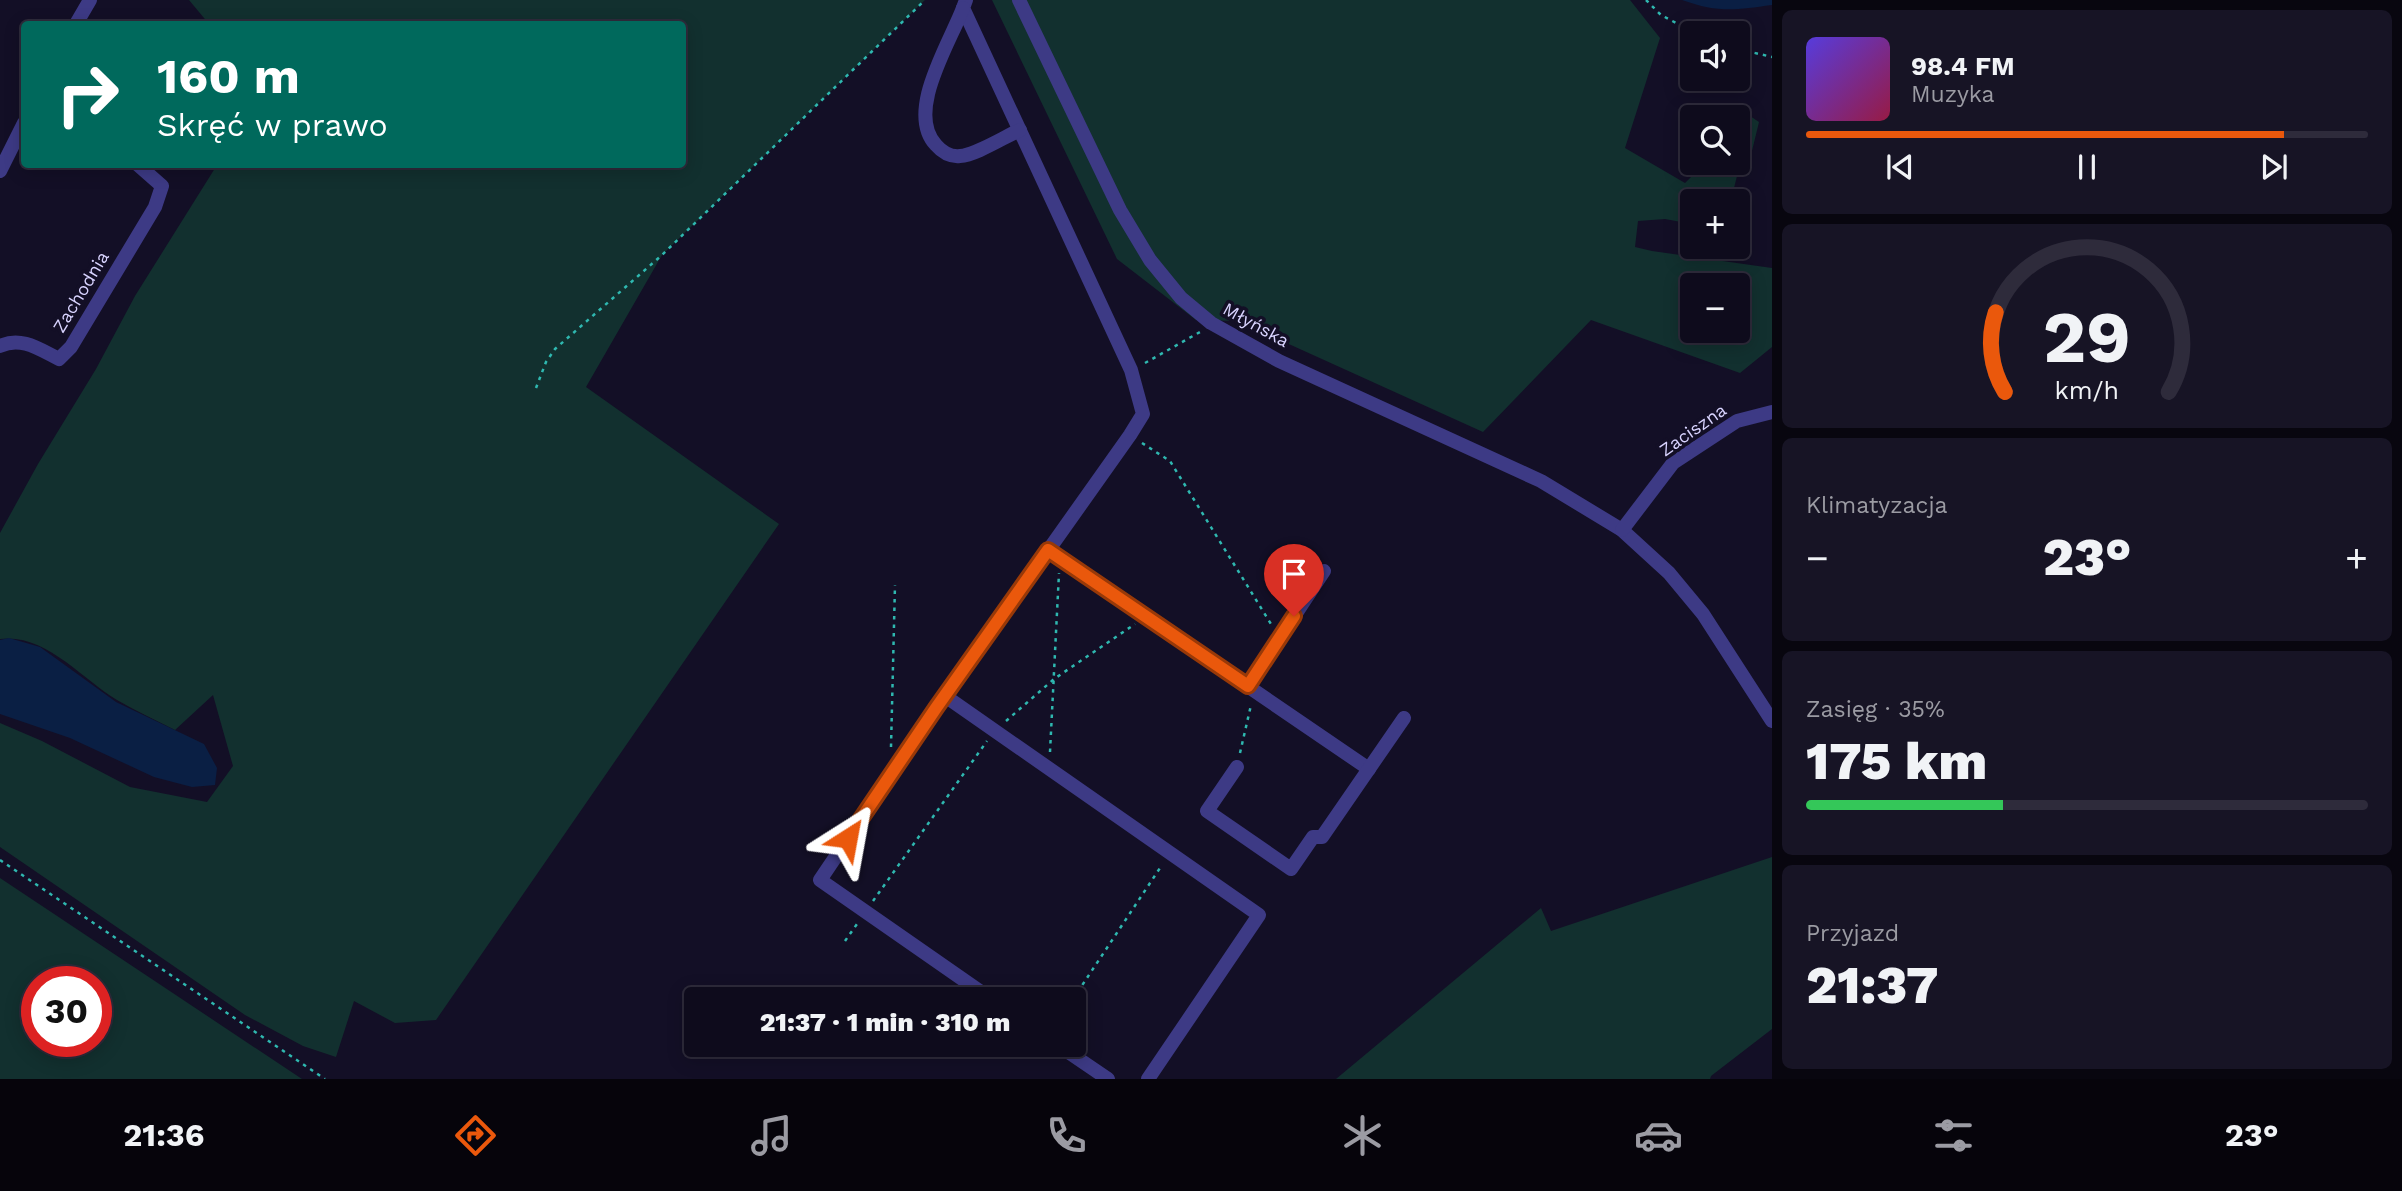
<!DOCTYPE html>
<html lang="pl">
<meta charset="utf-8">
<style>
:root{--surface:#0e0b1c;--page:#171425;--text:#f1f3f6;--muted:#9b9ba3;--line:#2e2b3b;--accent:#ea580c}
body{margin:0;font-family:"Work Sans",sans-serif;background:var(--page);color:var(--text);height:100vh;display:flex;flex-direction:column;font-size:26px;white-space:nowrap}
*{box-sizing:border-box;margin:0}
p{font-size:23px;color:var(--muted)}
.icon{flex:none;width:38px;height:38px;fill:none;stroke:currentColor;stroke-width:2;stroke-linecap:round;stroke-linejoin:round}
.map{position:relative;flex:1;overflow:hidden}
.sheet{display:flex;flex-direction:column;gap:10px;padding:10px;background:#08060f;width:630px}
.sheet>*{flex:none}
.banner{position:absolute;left:21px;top:21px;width:665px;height:147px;border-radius:7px;box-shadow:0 4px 18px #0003,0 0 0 2px var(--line);background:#00695c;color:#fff;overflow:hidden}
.fabs{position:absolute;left:1680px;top:21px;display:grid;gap:14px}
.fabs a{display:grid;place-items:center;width:70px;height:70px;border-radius:7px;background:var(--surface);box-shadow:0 4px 18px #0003,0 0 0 2px var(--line);font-size:35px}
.speed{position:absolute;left:21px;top:966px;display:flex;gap:14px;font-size:35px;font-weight:700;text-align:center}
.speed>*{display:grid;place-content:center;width:91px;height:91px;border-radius:50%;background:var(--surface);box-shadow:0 4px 18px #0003,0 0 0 2px var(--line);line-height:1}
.speed .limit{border:10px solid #d22;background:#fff;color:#111}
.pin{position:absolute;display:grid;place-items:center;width:60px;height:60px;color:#fff;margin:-72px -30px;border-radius:50% 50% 50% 0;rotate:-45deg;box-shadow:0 0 7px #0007}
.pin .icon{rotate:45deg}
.me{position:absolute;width:77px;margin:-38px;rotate:34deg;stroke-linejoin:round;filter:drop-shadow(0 0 5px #0008)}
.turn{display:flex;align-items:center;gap:24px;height:147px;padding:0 21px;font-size:32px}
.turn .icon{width:91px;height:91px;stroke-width:2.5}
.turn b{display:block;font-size:49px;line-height:60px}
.big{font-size:52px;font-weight:800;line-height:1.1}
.sheet .widget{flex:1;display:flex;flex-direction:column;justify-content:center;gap:10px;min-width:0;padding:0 24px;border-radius:10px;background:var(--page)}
.sheet .dial{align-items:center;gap:0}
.dial svg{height:182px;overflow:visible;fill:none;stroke:var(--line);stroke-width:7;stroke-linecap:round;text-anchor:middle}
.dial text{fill:var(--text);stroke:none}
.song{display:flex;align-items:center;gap:21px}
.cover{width:84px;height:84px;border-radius:10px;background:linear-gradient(135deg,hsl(250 70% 55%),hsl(340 70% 35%))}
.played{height:7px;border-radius:4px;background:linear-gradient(90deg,var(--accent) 85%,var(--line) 85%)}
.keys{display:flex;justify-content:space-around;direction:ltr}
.heat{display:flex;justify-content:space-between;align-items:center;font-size:38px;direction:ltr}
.charge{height:10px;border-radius:5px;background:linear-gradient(90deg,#34c759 35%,var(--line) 0)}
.trip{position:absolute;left:684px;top:987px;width:402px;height:70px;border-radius:7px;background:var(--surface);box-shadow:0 4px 18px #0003,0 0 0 2px var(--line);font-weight:800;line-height:70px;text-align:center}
.tabs{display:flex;height:112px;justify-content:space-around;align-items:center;background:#06040b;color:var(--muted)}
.tabs .icon{width:49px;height:49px}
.tabs .current{color:var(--accent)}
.tabs b{font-size:32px;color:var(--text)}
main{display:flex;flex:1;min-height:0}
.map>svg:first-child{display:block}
</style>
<main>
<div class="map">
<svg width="1772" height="1079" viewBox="0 0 1772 1079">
<rect width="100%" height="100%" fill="#130f26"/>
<g fill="#12302f" fill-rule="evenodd">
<path d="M189 0H925L662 255 586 387 779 524 436 1020 395 1023 354 1001 336 1057 303 1046 245 1015 0 847V723L42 741 130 787 207 802 233 766 213 695 175 730C156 720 136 711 117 700 82 679 45 633 0 639V533L38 464 96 369 135 296 217 165 682 164V24H209Z"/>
<path d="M992 0H1630L1660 38 1625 148 1685 183 1696 172 1686 159 1692 153V163H1738V117H1711L1714 107 1735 106 1759 122 1751 155 1737 176 1732 196 1707 201H1692V224L1665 219 1638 221 1635 247 1652 251 1772 268V347L1740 373 1591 320 1483 432 1238 321 1196 320 1117 259ZM1692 285H1738V331H1692Z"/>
<path d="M1772 857V1029L1711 1076 1710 1079H1336L1541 908 1551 931Z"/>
<path d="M0 878 302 1079H0ZM37 982H96V1041H37Z"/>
</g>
<g fill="#0a1f44">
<path d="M1682 0H1772V5C1735 10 1718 13 1682 0Z"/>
<path d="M9 638 40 647 116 702 204 744 217 768 215 785 192 787 154 777 70 738 0 714V640Z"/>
</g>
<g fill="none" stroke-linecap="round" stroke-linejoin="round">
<g stroke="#2fb8b0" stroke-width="2.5" stroke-dasharray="3.5 5" stroke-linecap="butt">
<path d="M1646 0 1661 15 1695 33"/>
<path d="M1738 49 1772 57"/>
<path d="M1145 363 1200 332"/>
<path d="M536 388 546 362 555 349 662 255 925 0"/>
<path d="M1142 443 1170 461 1271 624"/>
<path d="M1006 721 1054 679 1135 624"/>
<path d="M891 747 895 585"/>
<path d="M1050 752 1059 573"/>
<path d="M1240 753 1251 705"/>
<path d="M0 860 325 1079"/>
<path d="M873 901 987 741"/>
<path d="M845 941 857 924"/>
<path d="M1073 999 1162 865"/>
</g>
<g stroke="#3d3a85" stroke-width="14">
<path d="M966 0 963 8 1131 370 1143 414 1130 435 928 720 820 880 991 999"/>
<path d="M1019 0 1120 210 1150 260 1181 298 1211 323 1279 361 1541 481 1622 530 1669 573 1703 614 1772 721"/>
<path d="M963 8C950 43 905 112 936 145 942 152 950 157 960 156 976 155 1004 137 1020 130"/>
<path d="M76 24 90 0"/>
<path d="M0 171 24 123"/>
<path d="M0 346C21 336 39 349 59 359L71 347 155 207 162 186 137 164"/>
<path d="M1622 530 1673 463 1737 421 1772 412"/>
<path d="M1048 550 1369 769"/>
<path d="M1248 686 1324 571"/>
<path d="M945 696 1259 915 1148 1079"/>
<path d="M1237 767 1207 811 1291 869 1313 837H1322L1404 718"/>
<path d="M1058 1045 1108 1079"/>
</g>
</g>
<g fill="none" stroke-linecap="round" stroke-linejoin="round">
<g stroke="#983908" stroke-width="18">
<path id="route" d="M848 838 936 708 1048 550 1248 686 1294 616"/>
</g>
<use href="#route" stroke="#ea580c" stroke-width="12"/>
</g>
<g text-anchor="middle" stroke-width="7" stroke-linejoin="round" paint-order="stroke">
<g font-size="18" fill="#d9d4ff" stroke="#130f26">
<text transform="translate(81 292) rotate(-59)" y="6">Zachodnia</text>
<text transform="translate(1256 325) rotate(29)" y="6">Młyńska</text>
<text transform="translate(1693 430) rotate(-35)" y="6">Zaciszna</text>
</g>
</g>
</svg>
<div class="fabs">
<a><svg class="icon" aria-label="sound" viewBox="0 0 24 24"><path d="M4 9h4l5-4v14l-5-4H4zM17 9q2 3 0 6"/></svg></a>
<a><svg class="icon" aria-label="search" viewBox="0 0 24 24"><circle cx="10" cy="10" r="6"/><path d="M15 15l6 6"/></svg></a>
<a>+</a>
<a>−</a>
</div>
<div class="speed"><div class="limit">30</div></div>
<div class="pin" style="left:1294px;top:616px;background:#d93025"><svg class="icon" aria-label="arrive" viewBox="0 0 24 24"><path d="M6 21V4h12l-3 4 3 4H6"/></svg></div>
<svg class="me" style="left:848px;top:838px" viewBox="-20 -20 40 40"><path d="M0-17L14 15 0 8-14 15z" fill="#ea580c" stroke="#fff" stroke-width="4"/></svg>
<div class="trip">21:37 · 1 min · 310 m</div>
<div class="banner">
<div class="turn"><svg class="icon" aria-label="right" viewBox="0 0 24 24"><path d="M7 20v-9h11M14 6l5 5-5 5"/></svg><div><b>160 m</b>Skręć w prawo</div></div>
</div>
</div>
<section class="sheet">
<div class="widget">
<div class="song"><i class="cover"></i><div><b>98.4 FM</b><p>Muzyka</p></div></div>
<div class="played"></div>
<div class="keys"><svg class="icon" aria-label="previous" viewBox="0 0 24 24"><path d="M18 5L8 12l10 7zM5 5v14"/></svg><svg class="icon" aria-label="pause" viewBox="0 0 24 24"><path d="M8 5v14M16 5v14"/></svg><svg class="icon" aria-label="next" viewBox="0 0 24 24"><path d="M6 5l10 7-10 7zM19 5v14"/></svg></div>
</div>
<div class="widget dial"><svg viewBox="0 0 100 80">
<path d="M14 69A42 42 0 1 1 86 69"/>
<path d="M14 69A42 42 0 0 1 10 34" stroke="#ea580c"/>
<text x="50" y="56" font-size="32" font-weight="700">29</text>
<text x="50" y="72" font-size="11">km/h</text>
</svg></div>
<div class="widget"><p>Klimatyzacja</p>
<div class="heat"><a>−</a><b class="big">23°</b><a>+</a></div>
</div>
<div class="widget"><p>Zasięg · 35%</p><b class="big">175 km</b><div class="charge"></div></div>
<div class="widget"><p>Przyjazd</p><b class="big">21:37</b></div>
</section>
</main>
<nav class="tabs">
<b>21:36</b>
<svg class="icon current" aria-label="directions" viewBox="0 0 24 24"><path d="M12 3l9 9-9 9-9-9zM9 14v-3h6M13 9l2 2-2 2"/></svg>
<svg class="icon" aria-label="music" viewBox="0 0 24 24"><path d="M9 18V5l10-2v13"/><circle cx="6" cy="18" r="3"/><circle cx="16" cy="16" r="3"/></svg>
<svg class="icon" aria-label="phone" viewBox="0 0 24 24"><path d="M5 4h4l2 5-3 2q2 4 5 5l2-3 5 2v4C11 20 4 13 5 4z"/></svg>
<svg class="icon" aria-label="climate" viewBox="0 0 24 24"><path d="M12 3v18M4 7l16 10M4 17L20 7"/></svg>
<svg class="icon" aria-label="car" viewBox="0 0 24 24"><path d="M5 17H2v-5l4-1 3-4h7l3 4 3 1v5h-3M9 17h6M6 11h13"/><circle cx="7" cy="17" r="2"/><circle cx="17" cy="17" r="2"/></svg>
<svg class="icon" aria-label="filters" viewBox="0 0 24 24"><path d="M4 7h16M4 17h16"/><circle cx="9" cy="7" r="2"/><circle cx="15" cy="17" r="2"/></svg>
<b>23°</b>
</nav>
